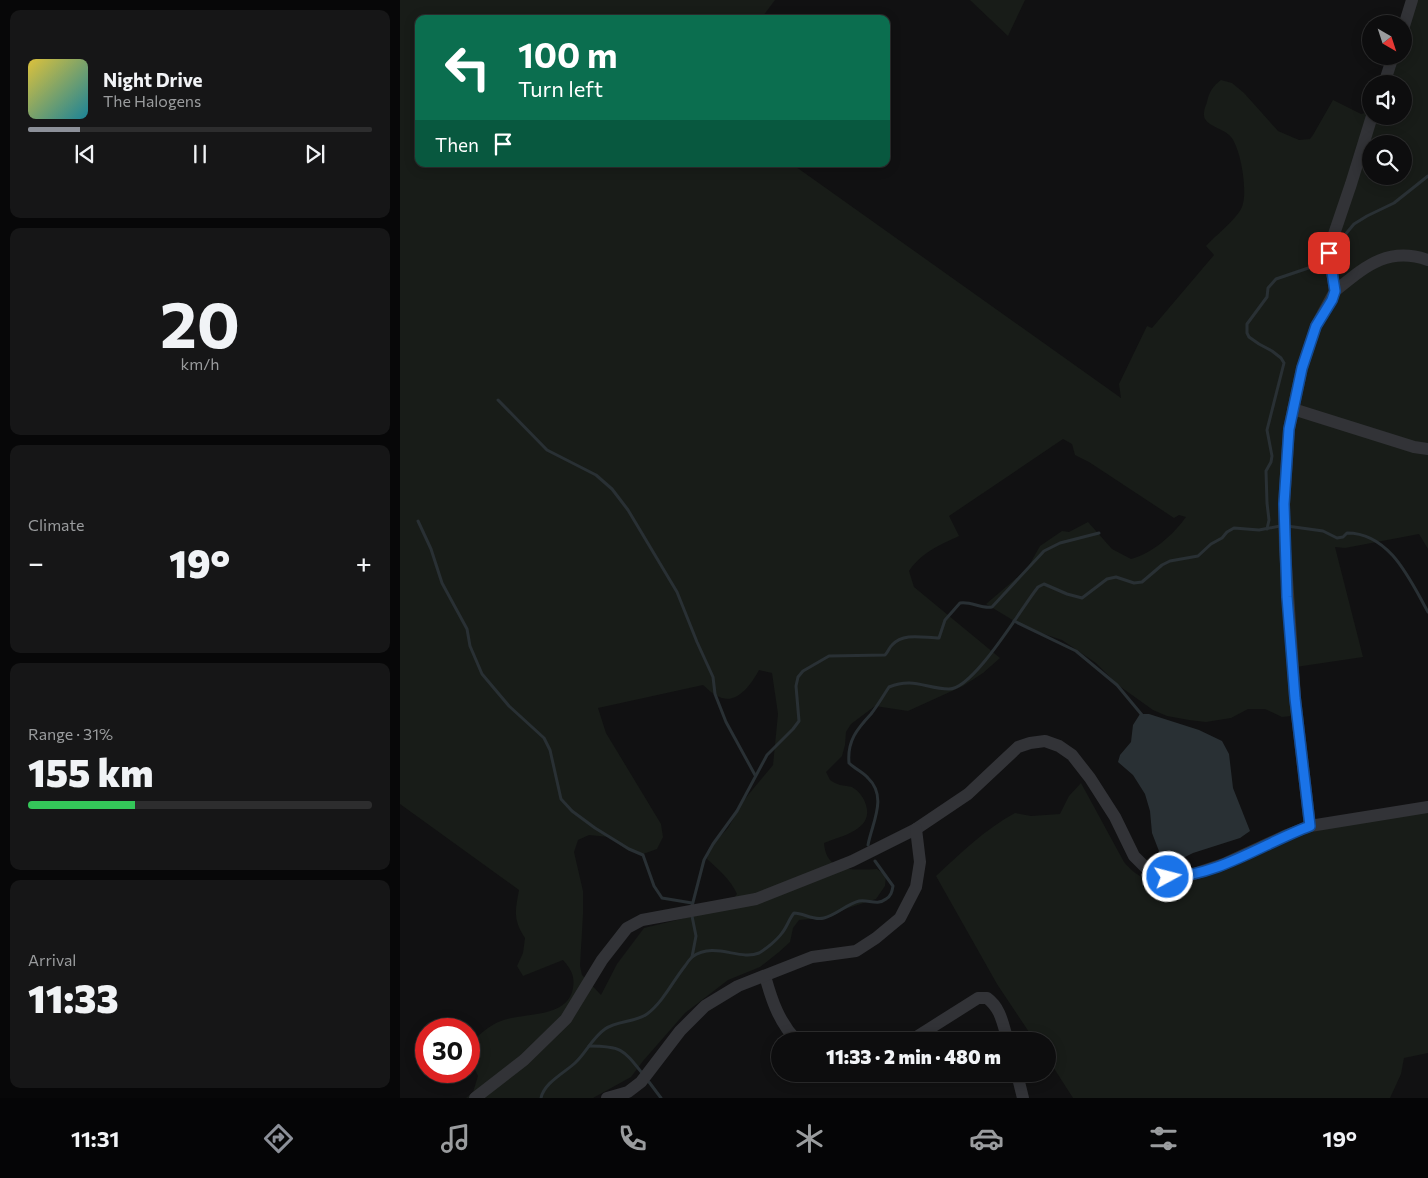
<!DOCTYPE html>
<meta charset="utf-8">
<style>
:root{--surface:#0d0d0e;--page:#161617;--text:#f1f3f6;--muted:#9a9c9e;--line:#2d2d2e;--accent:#8c9099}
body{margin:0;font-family:Commissioner,sans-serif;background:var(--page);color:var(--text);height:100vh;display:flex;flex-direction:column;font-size:19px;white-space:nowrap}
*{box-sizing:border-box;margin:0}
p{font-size:16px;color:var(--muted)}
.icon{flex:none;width:28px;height:28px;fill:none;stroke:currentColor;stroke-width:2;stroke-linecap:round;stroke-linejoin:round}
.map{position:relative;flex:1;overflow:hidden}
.drawer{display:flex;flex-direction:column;gap:10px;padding:10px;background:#070708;width:400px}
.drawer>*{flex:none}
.top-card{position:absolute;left:15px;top:15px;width:475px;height:152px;border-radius:10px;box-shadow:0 2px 12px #0003,0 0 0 1px var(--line);background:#0b6e4f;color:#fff;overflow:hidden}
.needle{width:32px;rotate:141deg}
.controls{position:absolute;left:962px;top:15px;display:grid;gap:10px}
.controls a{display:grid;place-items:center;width:50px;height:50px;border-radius:50%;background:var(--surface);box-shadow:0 2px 12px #0003,0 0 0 1px var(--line);font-size:25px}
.speed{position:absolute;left:15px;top:1018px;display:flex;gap:10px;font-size:25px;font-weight:700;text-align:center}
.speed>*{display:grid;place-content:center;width:65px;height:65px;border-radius:50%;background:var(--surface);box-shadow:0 2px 12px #0003,0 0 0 1px var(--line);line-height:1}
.speed .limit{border:8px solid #d22;background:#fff;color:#111}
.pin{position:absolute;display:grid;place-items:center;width:42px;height:42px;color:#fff;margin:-21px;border-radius:10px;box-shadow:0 2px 8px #0006}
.me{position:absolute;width:55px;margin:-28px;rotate:83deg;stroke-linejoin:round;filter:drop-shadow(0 0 4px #0008)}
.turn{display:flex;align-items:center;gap:18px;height:105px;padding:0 20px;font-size:22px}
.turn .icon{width:65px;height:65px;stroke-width:2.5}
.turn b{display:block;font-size:35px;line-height:42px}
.then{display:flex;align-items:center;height:48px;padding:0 20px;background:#0003;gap:10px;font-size:19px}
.big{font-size:38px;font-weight:800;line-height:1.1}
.drawer .widget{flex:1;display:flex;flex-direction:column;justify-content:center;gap:8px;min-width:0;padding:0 18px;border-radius:10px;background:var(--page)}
.drawer .dial{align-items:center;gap:0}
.dial b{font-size:65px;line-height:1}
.song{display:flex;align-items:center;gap:15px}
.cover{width:60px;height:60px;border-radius:8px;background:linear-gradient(135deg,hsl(50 70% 55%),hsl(190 70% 35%))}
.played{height:5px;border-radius:2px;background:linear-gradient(90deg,var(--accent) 15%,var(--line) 15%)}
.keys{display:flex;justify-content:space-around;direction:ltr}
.heat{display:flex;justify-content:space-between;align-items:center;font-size:28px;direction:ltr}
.charge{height:8px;border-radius:4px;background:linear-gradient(90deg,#34c759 31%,var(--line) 0)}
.trip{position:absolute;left:371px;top:1032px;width:285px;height:50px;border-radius:25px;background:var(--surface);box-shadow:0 2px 12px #0003,0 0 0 1px var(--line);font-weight:800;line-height:50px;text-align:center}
.dock{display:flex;height:80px;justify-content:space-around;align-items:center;background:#050506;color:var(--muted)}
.dock .icon{width:35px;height:35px}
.dock .on{color:var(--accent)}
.dock b{font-size:22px;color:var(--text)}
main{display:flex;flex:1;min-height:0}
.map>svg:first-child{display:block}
</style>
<main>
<section class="drawer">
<div class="widget">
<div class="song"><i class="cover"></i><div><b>Night Drive</b><p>The Halogens</p></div></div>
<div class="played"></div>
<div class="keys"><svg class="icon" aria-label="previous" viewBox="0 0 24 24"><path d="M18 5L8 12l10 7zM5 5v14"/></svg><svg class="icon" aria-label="pause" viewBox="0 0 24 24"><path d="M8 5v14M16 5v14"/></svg><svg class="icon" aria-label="next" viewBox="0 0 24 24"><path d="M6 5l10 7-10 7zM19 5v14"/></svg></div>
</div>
<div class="widget dial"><b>20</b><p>km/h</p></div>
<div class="widget"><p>Climate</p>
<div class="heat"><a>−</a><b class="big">19°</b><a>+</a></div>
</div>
<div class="widget"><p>Range · 31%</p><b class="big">155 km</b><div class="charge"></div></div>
<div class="widget"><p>Arrival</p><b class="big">11:33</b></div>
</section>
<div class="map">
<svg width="1028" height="1098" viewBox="0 0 1028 1098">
<rect width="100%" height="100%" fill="#111112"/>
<g fill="#181c18" fill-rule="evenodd">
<path d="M0 0H375L363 16 366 19H19V164H392L721 398 719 384 747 326 752 328 814 255 806 246C816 235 836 220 842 207 848 192 841 149 831 137 824 128 802 126 804 113 804 109 806 105 807 102 809 92 813 86 821 80L832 83 844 93 878 131 899 140 910 139 913 135 933 100 961 114 969 112 971 106V116H1004V84H979L989 56H1004V24L1006 0H1028V549L1019 534 945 548 935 547 963 657 889 668 891 716 882 717 865 709H848L831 718 806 722 789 720 767 716 753 710 718 685 696 663 662 640 626 628 586 604 627 569 640 546 662 531 669 532 688 522 712 549 731 559C753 553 773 535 786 517L779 515 774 518 689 462 675 455 672 444 663 439 549 516 559 536C540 545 522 552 509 571L514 587 600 658 583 673 563 686 508 711 475 706 451 724 446 732 445 745 442 756 426 772 430 780C433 782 437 784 440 785 444 786 449 786 452 787 459 791 464 798 466 805 474 830 440 836 424 843 426 873 453 870 477 869L486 876 485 886 476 899 445 909 431 917 399 920 393 928 390 942 379 952 360 967 328 980 285 1013 243 1061 231 1077 193 1098H66L73 1092 78 1076 70 1059V1044C78 1036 89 1025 101 1021 123 1012 168 1019 173 988 175 976 171 969 163 960L123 976 117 966 123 953 125 938C113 920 115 911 119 890L0 804ZM971 144H1004V176H971ZM359 670 372 673 378 714 373 765 344 800 328 828 309 848 307 859C318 869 331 880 337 894L326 908 244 928 217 964 201 995 182 975 180 966 183 914V891L174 852 178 840 189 835 209 837 227 850 243 854 257 849 263 837 261 824 206 733 198 708 303 685C307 688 311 693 316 695 335 708 351 685 359 670Z"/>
<path d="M570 0H625L608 36Z"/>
<path d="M681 783 724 862C745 887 766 885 796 880L929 824 1028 811V1053L1004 1058 1001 1074 990 1098H673L648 1059V1041H635L597 984 536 876C562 852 584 830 615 813L631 816 660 814 669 796Z"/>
</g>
<path fill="#293034" d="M740 714H749L799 730 822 741 829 754 833 788 850 831 840 838 793 853 771 864H764L752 833 750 811 745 794 733 775 718 762 720 755 731 742 733 725Z"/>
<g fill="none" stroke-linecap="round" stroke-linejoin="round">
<g stroke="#293034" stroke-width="3">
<path d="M935 254 944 236 954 224 967 216 994 203 1028 176"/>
<path d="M98 400 147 450 196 475 212 489 228 510 277 592 297 642 313 677 315 694 326 722 355 775"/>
<path d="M18 521 31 549 42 583 67 629 70 646 82 674 109 706 144 738 150 750 161 799 172 811 195 828 229 849 243 855 254 886 262 898 292 903"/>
<path d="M887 526 923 531 937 538 943 537 947 533C990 533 1010 580 1028 612"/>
<path d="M867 529 869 520 867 503 866 471 871 462 872 456 867 430 884 363 881 358 872 351 859 344 849 337 847 333V324L867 297 868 288 876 279 926 262"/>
<path d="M614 621 676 651 717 685 742 715"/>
<path d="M468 845C472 823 488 797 468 778 463 772 455 769 449 763 447 741 457 729 471 714 478 705 483 696 489 687 514 677 526 689 549 689 574 689 622 607 638 587L644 584 667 594 682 598 707 579 716 577 734 583 742 582 762 565 770 561 798 556 811 544 822 538 827 532 834 528 859 530 880 526"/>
<path d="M292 906 304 860 313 844 337 811 367 755 393 729 399 721 396 686 398 677 403 671 429 656 485 655C488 652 489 648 492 645 504 632 524 638 539 638L545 620 560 603C571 601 581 609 592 607L644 551 660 543 699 533"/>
<path d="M292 916 296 936 292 957"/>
<path d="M189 1046C221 1046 223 1049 242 1073"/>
<path d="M249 1082 261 1098"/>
<path d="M141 1098C144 1083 164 1073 175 1063 186 1053 192 1038 205 1029 218 1020 234 1023 247 1014 263 1002 273 981 285 966 287 963 290 959 292 957 315 941 339 961 359 953 366 949 377 940 382 933 387 927 389 919 394 913 404 913 413 921 424 918 436 915 447 904 459 901 468 899 477 906 486 899 491 896 492 892 493 886L475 861"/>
</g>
<g stroke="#323337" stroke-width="12">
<path d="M1004 26 1012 0"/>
<path d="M984 84 993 56"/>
<path d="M935 291C965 267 987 246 1028 260"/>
<path d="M893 409 1014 447 1028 449"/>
<path d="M910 826 895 698 885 549 884 504 889 429 902 368 916 326 935 291 929 253 932 240 951 184 972 116"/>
<path d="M365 976C372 1001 379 1022 397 1041"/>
<path d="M510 1041 578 998H587C601 1008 603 1025 608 1041"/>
<path d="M437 1074 448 1077 461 1074"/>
<path d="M617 1074 623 1098"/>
<path d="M75 1098 124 1060 166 1019 202 960 227 928 242 920 356 899 452 861 516 829 568 794 618 747 630 743 645 741 659 746 672 755 690 778 715 817 734 856 749 871 768 877H785L824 864 887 835 910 826 1028 807"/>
<path d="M207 1098 228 1092 241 1082 280 1031 305 1006 338 986 412 957 456 951 476 938 500 918 516 887 520 862 516 829"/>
</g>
</g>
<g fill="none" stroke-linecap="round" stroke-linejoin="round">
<g stroke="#114b97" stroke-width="12">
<path id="route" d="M768 877C818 876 864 843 910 826L895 698 887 597 884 504 889 429 902 368 916 326 932 300 935 291 929 253"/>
</g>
<use href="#route" stroke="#1a73e8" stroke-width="9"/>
</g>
</svg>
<div class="controls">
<a><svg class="needle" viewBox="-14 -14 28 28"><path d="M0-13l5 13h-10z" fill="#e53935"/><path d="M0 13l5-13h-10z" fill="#9a9c9e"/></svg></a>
<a><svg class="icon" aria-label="sound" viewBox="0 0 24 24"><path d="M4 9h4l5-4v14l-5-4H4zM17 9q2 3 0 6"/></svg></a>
<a><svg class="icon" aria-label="search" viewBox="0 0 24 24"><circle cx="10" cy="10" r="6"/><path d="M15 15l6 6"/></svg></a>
</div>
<div class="speed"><div class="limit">30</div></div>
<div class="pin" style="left:929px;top:253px;background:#d93025"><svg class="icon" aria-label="arrive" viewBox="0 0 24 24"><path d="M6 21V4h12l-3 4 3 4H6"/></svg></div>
<svg class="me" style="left:768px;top:877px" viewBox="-20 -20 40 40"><circle r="17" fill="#1a73e8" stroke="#fff" stroke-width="3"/><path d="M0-11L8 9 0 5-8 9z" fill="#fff"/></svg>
<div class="trip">11:33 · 2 min · 480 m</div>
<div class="top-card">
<div class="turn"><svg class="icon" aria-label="left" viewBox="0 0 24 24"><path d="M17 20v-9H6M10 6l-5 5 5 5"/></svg><div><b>100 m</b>Turn left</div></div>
<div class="then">Then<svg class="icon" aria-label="arrive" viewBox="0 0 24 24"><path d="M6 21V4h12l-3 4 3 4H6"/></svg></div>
</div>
</div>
</main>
<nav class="dock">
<b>11:31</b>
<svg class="icon on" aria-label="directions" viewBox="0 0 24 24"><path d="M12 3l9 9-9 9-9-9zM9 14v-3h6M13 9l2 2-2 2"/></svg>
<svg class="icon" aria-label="music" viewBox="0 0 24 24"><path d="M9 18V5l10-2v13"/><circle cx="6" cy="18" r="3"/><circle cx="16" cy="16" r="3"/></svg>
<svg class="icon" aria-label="phone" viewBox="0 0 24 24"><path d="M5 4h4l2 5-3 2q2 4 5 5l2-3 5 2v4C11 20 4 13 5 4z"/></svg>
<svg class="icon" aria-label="climate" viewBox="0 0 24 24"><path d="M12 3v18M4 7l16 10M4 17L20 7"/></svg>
<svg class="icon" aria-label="car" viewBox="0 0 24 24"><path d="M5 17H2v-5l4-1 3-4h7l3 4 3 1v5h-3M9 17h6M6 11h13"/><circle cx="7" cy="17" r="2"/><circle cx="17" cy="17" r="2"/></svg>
<svg class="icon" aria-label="filters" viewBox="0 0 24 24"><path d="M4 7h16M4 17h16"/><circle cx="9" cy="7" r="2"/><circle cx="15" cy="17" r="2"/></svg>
<b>19°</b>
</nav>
